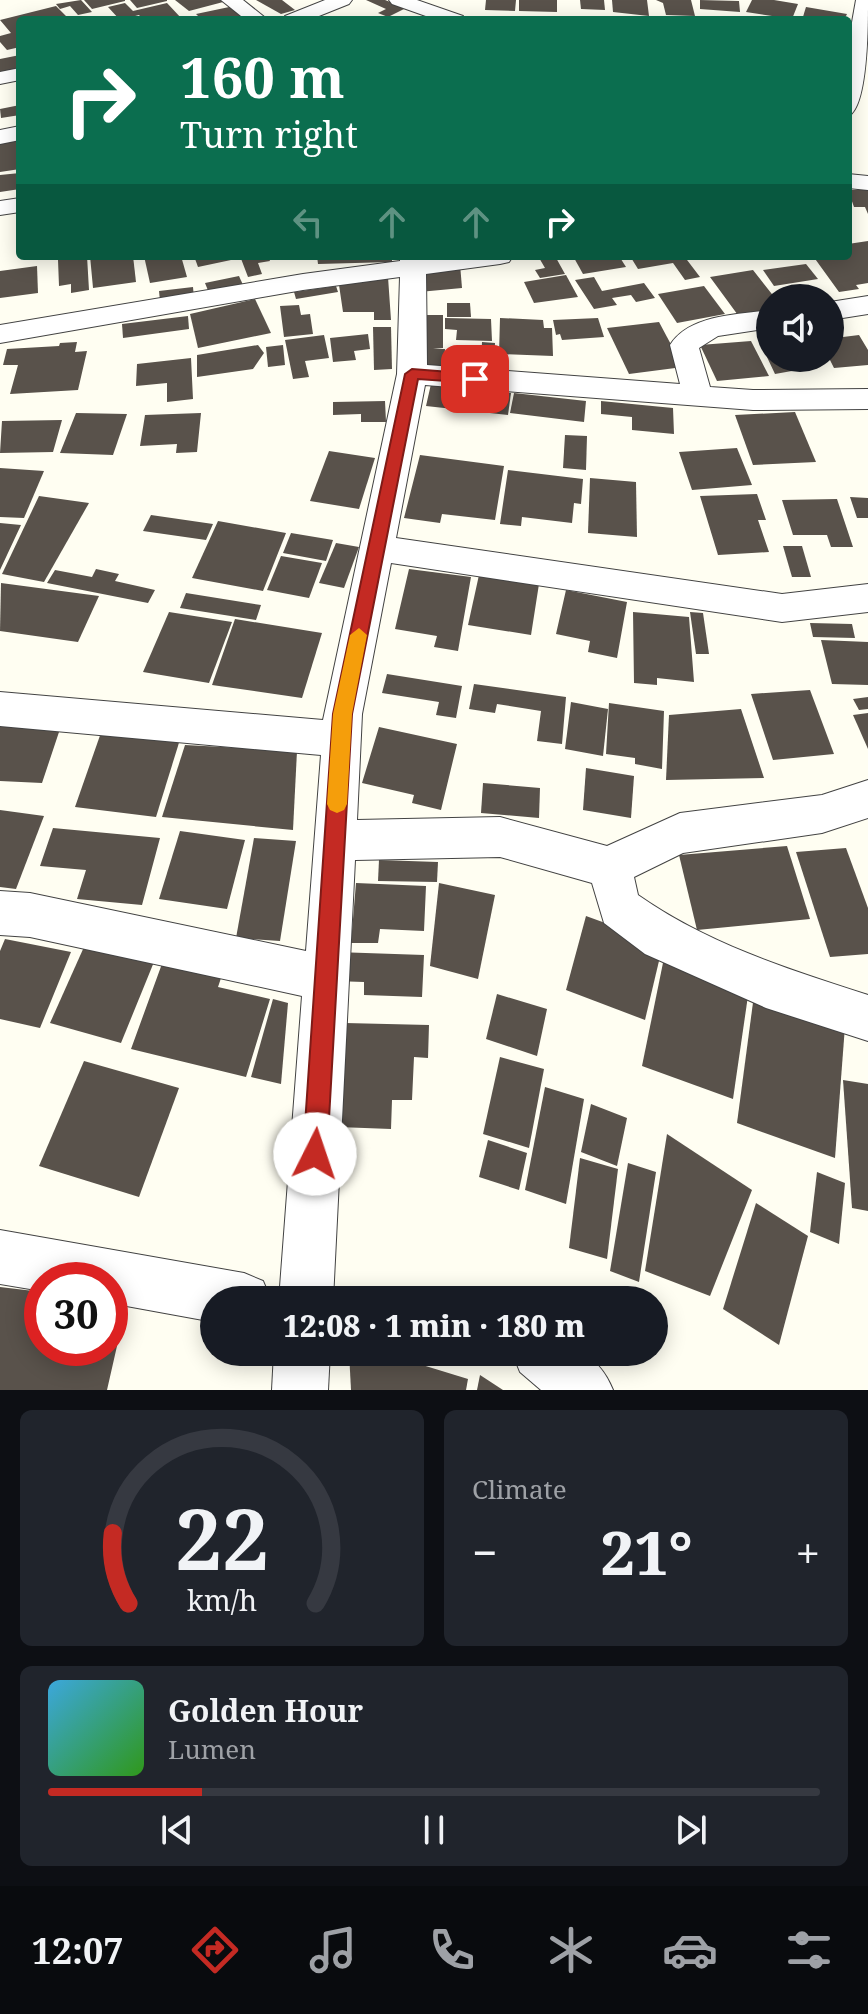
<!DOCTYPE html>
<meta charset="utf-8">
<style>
:root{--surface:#171b24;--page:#20242c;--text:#f1f3f6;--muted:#9ea1a6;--line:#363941;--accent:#c42a23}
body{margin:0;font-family:"Noto Serif",serif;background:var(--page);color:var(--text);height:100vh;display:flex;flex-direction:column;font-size:30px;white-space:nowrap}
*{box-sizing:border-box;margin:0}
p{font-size:26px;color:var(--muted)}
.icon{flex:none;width:44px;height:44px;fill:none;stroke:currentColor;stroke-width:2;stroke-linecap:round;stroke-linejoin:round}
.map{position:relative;height:1390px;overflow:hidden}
.panel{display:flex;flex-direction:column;gap:20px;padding:20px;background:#0d0f14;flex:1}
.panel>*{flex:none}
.guide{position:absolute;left:16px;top:16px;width:836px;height:244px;border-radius:8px;box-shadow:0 4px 20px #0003;background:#0b6e4f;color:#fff;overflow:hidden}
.buttons{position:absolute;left:756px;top:284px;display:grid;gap:16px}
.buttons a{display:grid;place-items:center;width:88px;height:88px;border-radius:50%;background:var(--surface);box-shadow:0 4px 20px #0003;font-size:40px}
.speed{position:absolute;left:24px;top:1262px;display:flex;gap:16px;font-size:40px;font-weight:700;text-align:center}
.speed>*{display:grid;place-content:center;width:104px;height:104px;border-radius:50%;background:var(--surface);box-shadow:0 4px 20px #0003;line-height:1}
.speed .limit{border:12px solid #d22;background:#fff;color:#111}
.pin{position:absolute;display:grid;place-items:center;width:68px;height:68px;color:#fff;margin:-34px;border-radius:16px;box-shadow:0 4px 12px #0006}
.me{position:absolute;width:88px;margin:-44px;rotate:4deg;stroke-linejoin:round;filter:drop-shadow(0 0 6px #0008)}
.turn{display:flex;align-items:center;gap:28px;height:168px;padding:0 32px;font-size:36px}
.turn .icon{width:104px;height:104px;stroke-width:2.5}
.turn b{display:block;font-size:56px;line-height:68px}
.lanes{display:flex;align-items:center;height:76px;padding:0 32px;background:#0003;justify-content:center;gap:40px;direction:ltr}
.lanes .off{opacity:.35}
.big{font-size:60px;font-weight:800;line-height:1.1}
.panel .widget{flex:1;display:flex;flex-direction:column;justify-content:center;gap:12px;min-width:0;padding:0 28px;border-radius:12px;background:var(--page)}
.panel .dial{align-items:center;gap:0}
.dial svg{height:208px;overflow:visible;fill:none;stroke:var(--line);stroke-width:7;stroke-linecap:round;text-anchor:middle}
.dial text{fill:var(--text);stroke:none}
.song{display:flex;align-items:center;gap:24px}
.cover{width:96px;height:96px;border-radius:12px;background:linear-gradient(135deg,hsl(200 70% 55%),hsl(110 70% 35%))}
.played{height:8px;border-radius:4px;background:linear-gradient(90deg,var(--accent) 20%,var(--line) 20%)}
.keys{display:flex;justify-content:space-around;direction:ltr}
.heat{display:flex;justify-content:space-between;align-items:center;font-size:44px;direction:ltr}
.panel .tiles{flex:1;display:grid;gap:20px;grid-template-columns:1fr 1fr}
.widget:last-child{grid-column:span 2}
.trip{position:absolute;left:200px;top:1286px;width:468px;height:80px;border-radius:40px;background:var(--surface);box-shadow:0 4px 20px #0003;font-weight:800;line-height:80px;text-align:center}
.tabs{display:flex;height:128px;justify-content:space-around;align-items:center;background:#090b0e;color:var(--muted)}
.tabs .icon{width:56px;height:56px}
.tabs .active{color:var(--accent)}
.tabs b{font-size:36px;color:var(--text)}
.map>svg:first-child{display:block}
</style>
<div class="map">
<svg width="868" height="1390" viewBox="0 0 868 1390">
<rect width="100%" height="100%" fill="#fffef2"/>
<g fill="#59524b">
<path d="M81 0 92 12 78 15 70 6 60 9 56 4Z"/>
<path d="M84 0H125V1L92 9Z"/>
<path d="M130 0H167V1L137 8Z"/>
<path d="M175 0H227V1L189 11Z"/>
<path d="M256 0H282L295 10 281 14Z"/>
<path d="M366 0H385L406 8 388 17 378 13 386 9Z"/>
<path d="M486 0H516L515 11 485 10Z"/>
<path d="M519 0H557V12L519 11Z"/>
<path d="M580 0H604L605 10 581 9Z"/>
<path d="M612 0H647L649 16 613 12Z"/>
<path d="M656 0H691L695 16 666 15 663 3Z"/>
<path d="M700 0 739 1 740 12 700 9Z"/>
<path d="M752 0H774L798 4 792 19 746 12Z"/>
<path d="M125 3 133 11 167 3 182 19 191 16 194 20H166L162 17 143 20 139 15 120 20 108 7Z"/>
<path d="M56 6 68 18 76 16 80 20H20V30L17 31 20 47 7 50 0 42V36L11 33 0 20Z"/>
<path d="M234 6 248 19 202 20 196 14Z"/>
<path d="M806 7 847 14 844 20H802Z"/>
<path d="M20 55V68L0 72V59Z"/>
<path d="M20 105V115L1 118 0 109Z"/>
<path d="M20 137V169L0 172V140Z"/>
<path d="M20 173V189L0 192V175Z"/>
<path d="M848 190H868V214L865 207H854Z"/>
<path d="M868 241V283L856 285 859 289 839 292 813 256H848V244Z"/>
<path d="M87 256 89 290 71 293V284L59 286 58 260Z"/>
<path d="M90 256H133L136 282 93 288Z"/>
<path d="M144 256H181L187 277 150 283Z"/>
<path d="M194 256H230L231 260 198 267Z"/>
<path d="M240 256H268L270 261 258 263 262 274 248 277Z"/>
<path d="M317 256H392V262L318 264Z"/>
<path d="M538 256H555L565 274 540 278 535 270 545 268Z"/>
<path d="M573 256H619L626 267 583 274Z"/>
<path d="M630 256H684L700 277 685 280 673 263 638 269Z"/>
<path d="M460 264 462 288 419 292 421 268Z"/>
<path d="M806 264 818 279 774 286 763 270Z"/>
<path d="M37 266 38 293 0 298V271Z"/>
<path d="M753 270 775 298H770V317L743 322 710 277Z"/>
<path d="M566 275 578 297 534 303 524 282Z"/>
<path d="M239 276 243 285 209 293 205 283Z"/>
<path d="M388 277 391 320H374V312H343L339 285Z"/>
<path d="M594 277 602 291 644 283 655 298 636 302 631 295 612 298 617 305 594 309 575 280Z"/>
<path d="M336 286 338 292 296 299 294 292Z"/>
<path d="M704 286 725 314 677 323 658 294Z"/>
<path d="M193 287 194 298 160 301 159 291Z"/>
<path d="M255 299 271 333 198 348 190 314Z"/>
<path d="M447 303H470L471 317H447Z"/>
<path d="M299 305 301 315 310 314 313 334 284 337 280 306Z"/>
<path d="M418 315H443V348L433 349H445L444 366H418Z"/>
<path d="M188 316 189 329 123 338 122 324Z"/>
<path d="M445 318 491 319 492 341 456 340 457 330 445 329Z"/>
<path d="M500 318 543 320 544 328H552L553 356 499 354Z"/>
<path d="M598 318 604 337 562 340 560 334 556 335 553 320Z"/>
<path d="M659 322 683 367 629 374 607 328Z"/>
<path d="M373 327H391L392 369 374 370Z"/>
<path d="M838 327 843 337 859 335 868 350V365L834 368 829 358 830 328Z"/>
<path d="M368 334 370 349 354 351 356 360 333 362 330 338Z"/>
<path d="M324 335 329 358 305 361 309 377 293 379 285 340Z"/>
<path d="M770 335V358H809L814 367 775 374 757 336Z"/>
<path d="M751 341 769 376 717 381 700 345Z"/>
<path d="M77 342 75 352 87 351 78 390 10 394 18 365H3L7 349 59 346 60 343Z"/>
<path d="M482 342 495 343 494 369 456 368V352H480L481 364Z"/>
<path d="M258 345 264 353 253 369 197 377V355Z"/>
<path d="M283 345 285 365 268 367 266 347Z"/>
<path d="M191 358 193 399 167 402V383L136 386 137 364Z"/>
<path d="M431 384 511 393 508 415 426 406Z"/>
<path d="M514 393 586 401 584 422 510 413Z"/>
<path d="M385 401 386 422H361V414L333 415V402Z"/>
<path d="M601 401 673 408 674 434 632 430V417L601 414Z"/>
<path d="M795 412 816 462 753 465 735 415Z"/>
<path d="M76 413 127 414 113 455 60 453Z"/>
<path d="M201 413 197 452 176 453 177 444 140 446 145 415Z"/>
<path d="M62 420 53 452 0 453 2 421Z"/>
<path d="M565 435 587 436 586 470 563 468Z"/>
<path d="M737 448 752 485 692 490 679 452Z"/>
<path d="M329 451 375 458 359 509 310 501Z"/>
<path d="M420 455 504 466 495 520 442 514 440 523 404 518Z"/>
<path d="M0 468 44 471 24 518 0 517Z"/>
<path d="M508 470 583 479 581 504 574 503 572 523 522 517 521 526 500 524Z"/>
<path d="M590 478 636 482 637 537 588 533Z"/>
<path d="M757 494 766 520H758L769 552 718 555 700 496Z"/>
<path d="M39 496 89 503 44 582 2 574Z"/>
<path d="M850 497 868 498V518H857Z"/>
<path d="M837 499 853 547H831L827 535H793L782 500Z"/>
<path d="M151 515 213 524 206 540 143 531Z"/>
<path d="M218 521 286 533 263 591 192 578Z"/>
<path d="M0 523 21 525 0 570Z"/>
<path d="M291 533 333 540 326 561 283 553Z"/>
<path d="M336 543 359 547 344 588 319 583Z"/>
<path d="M783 546H802L811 577H792Z"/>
<path d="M281 556 322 563 309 598 267 590Z"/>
<path d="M96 569 119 574 115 581 155 590 148 603 47 583 55 570 92 577Z"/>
<path d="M409 569 471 577 458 651 434 647 437 636 395 629Z"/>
<path d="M479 575 539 584 531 635 468 625Z"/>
<path d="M1 583 99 596 78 642 0 631Z"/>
<path d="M566 590 627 602 617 658 588 652 590 641 556 634Z"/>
<path d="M186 593 261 605 256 620 180 608Z"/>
<path d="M169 612 232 622 209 683 143 672Z"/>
<path d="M633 612 689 617 694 682 657 678V685L634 683Z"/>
<path d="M690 612 703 613 709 654H696Z"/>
<path d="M235 619 322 633 302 698 212 685Z"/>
<path d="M810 623 852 624 855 638 813 637Z"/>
<path d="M821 640 868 642V685L832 684Z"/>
<path d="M387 674 462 686 456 718 436 715 439 702 382 693Z"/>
<path d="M474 684 566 697 562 744 537 741 541 711 497 704 495 713 469 709Z"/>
<path d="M810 690 834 754 773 760 751 694Z"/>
<path d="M868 697V709L859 710 853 699Z"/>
<path d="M571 702 608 709 603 756 565 749Z"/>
<path d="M609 703 664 711 662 769 635 764V758L606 754Z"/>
<path d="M741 709 764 778 666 780 669 715Z"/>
<path d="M868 713V749L853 715Z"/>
<path d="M0 716 63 720 42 783 0 781Z"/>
<path d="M104 724 182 733 156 817 75 807Z"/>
<path d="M379 727 457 744 441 810 412 803 414 795 362 783Z"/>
<path d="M185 745 297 751 293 830 162 817Z"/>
<path d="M586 768 634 776 631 818 583 810Z"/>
<path d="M483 783 540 788 539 818 481 813Z"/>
<path d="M0 810 44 816 16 889 0 887Z"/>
<path d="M53 828 160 838 142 905 77 899 86 870 40 866Z"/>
<path d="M180 831 245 840 227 909 159 899Z"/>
<path d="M254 838 296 841 280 941 236 938Z"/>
<path d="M787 846 810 919 697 930 679 855Z"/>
<path d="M846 848 868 908V954L830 957 796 852Z"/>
<path d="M379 860 438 862 437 882 378 881Z"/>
<path d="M356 883 426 886 424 931 380 929 378 943H351Z"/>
<path d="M439 883 495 895 478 979 430 966Z"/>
<path d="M586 916 663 944 645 1020 566 990Z"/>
<path d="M88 938 156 957 121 1043 50 1023Z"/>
<path d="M5 939 71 952 40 1028 0 1019V951Z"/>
<path d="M336 952 424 955 422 997 364 995V982L334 981Z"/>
<path d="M665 953 750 982 733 1099 642 1066Z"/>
<path d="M163 961 222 975 218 987 270 999 246 1077 131 1049Z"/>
<path d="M497 994 547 1009 537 1056 486 1039Z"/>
<path d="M754 995 845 1026 835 1158 737 1123Z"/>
<path d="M273 999 288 1003 281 1084 251 1077Z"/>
<path d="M345 1023 429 1025 428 1058 414 1057 412 1100H392L391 1129 338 1127Z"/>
<path d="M500 1057 544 1069 529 1148 483 1134Z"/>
<path d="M84 1061 179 1088 139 1197 39 1166Z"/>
<path d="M843 1080 868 1084V1211L852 1208Z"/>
<path d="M545 1087 584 1099 566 1204 525 1190Z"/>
<path d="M591 1104 627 1118 617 1166 581 1152Z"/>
<path d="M667 1134 752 1190 710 1296 645 1271Z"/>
<path d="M488 1140 527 1153 519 1190 479 1177Z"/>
<path d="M580 1158 618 1169 607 1259 569 1248Z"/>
<path d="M628 1163 656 1172 639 1282 610 1271Z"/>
<path d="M817 1172 845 1183 839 1244 810 1232Z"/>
<path d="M756 1203 808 1236 779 1345 723 1309Z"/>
<path d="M0 1287 42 1292V1348H110V1300L127 1302 107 1390H0Z"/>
<path d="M349 1352H380L468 1379 466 1390H351Z"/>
<path d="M480 1375 503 1390H477Z"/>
</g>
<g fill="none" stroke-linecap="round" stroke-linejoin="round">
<g stroke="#434343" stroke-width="2">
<g id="minor">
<path d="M221 0H243L268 20H246Z"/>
<path d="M325 0H352L349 4 309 20H282L285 16Z"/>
<path d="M389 0H417L463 16 466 20H437L392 4Z"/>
<path d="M856 0H868C868 25 868 108 848 116L849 39Z"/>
<path d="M20 68V80L0 84V72Z"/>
<path d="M20 126V140L0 144V130Z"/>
<path d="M848 174 868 176V190L848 188Z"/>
<path d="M20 198V212L0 215V201Z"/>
<path d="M400 256H513L509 262 500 264 426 274 427 365 680 384 670 345C690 314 738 315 770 310V328L718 336 699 348 710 387 753 390 868 389V409L753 410 425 385 396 538 782 594 868 584V612L782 622 391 563 362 714 357 820 500 817 607 846 680 813 822 795 868 780V818L822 833 683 853 634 877 638 895C708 944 787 969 868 995V1041L766 1008 645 954 604 923 592 883 500 857 355 860 333 1300H279L302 996 30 937 0 935V891L30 893 306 951 321 755 0 726V692L323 720 397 374 400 277 303 290 0 343V325L303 274 400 261Z"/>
<path d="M868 296V314L830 320V302Z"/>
<path d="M0 1230 244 1273 263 1281 271 1300H214V1322L110 1303V1280H42V1291L0 1284Z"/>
<path d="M274 1352H330L328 1390H272Z"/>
<path d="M512 1352C559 1352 592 1339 613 1390H541L520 1372Z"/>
</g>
</g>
<use href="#minor" fill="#fff" fill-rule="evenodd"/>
</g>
<path fill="#c42a23" stroke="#7f1b17" stroke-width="2" d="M412 369 475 374 482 379 475 383 418 379 352 714 327 1154 323 1162 315 1166 306 1162 303 1154 333 714 405 374Z"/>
<path fill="#f59e0b" d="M359 628 367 635 352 714 347 804 344 810 337 813 330 810 327 804 333 714 350 635Z"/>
</svg>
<div class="buttons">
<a><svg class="icon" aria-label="sound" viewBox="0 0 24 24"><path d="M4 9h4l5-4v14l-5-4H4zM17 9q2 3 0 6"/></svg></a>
</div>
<div class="speed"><div class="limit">30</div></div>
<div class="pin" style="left:475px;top:379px;background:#d93025"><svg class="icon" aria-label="arrive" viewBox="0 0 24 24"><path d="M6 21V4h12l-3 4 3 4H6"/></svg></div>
<svg class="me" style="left:315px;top:1154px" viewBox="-20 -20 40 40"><circle r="19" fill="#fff"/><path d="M0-13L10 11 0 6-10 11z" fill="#c42a23"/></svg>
<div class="trip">12:08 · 1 min · 180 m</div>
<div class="guide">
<div class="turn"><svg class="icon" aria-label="right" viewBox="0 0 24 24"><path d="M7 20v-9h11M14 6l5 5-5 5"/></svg><div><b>160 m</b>Turn right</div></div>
<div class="lanes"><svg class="icon off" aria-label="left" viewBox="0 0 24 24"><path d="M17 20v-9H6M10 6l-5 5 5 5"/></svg><svg class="icon off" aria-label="ahead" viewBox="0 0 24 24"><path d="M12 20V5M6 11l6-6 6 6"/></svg><svg class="icon off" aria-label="ahead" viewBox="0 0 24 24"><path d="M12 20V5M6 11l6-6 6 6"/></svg><svg class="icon" aria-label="right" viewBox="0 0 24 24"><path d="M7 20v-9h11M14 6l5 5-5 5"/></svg></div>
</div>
</div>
<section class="panel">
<div class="tiles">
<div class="widget dial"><svg viewBox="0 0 100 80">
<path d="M14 69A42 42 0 1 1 86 69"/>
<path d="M14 69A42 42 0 0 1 8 42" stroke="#c42a23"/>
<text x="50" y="56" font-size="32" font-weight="700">22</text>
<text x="50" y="72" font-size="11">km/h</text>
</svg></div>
<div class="widget"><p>Climate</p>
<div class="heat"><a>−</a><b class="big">21°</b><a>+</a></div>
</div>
<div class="widget">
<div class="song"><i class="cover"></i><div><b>Golden Hour</b><p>Lumen</p></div></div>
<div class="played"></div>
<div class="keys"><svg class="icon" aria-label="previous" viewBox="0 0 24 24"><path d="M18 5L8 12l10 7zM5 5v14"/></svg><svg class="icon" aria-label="pause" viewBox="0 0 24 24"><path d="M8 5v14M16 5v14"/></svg><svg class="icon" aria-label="next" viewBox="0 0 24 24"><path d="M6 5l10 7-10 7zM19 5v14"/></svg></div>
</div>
</div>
</section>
<nav class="tabs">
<b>12:07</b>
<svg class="icon active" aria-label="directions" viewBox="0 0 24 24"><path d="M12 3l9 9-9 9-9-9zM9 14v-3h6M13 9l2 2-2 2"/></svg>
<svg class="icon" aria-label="music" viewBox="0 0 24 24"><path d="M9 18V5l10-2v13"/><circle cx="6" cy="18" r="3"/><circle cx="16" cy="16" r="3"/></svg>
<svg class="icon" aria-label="phone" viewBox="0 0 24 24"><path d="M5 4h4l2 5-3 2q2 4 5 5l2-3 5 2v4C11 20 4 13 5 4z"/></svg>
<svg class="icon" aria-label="climate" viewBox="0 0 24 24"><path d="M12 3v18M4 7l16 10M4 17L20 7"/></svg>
<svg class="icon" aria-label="car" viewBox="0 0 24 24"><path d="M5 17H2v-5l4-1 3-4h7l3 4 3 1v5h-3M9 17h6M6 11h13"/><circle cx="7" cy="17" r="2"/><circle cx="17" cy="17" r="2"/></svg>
<svg class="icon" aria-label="filters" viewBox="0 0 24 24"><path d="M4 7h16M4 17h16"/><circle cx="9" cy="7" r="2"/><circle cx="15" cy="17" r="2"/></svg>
</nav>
